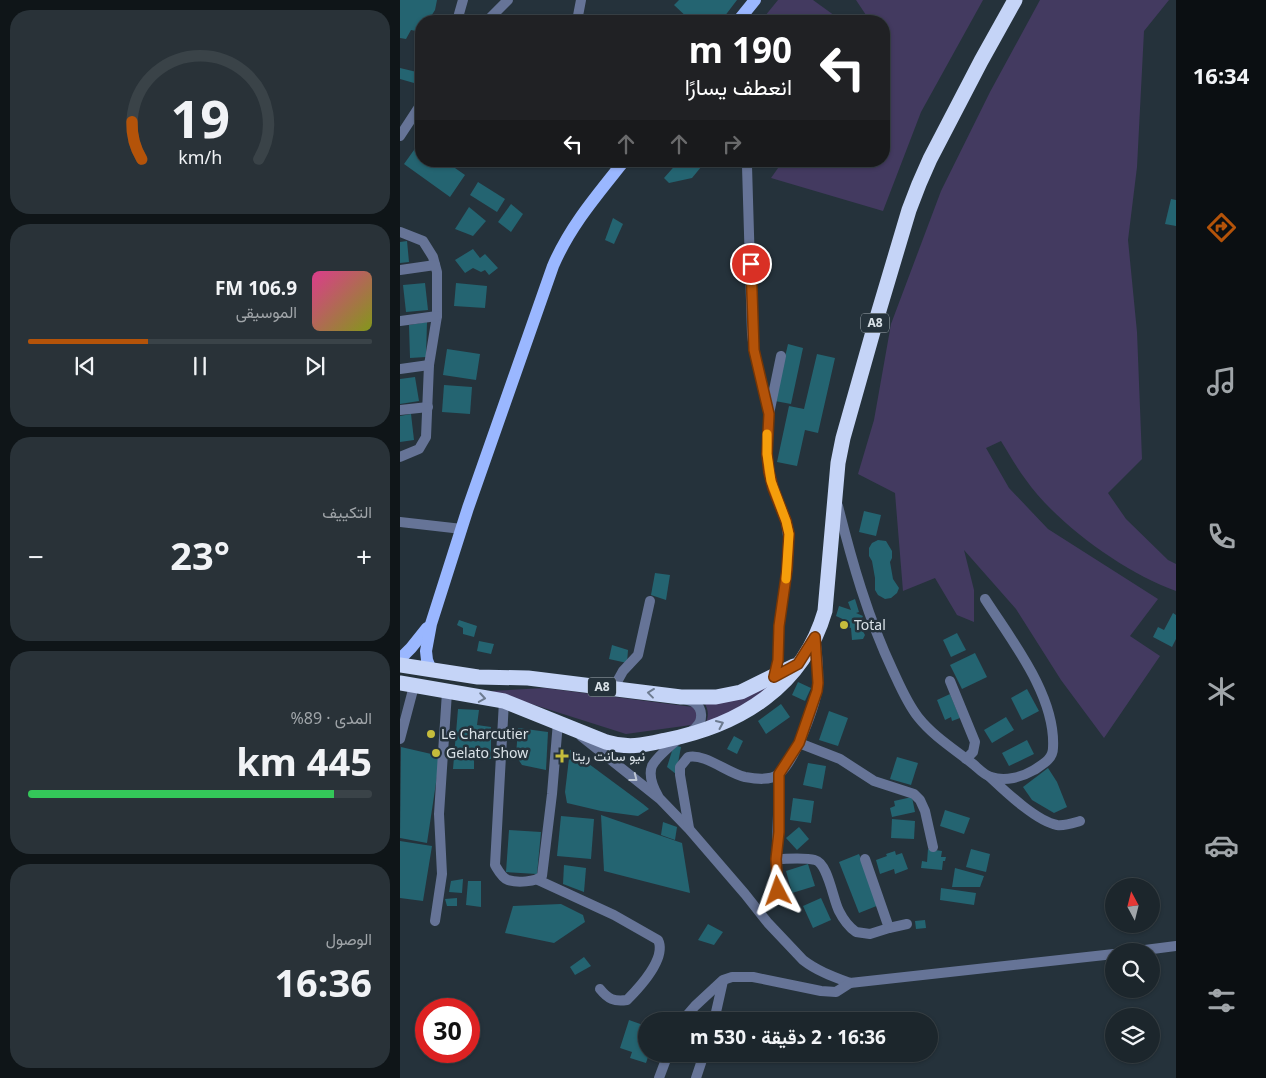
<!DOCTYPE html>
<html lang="ar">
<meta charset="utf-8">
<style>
:root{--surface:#1c262c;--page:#293238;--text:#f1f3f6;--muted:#a0a5a9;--line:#3a4348;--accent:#b45309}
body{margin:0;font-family:"Noto Sans",Vazirmatn,sans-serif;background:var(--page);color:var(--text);direction:rtl;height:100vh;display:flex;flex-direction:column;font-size:19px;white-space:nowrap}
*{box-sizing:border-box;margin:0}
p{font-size:16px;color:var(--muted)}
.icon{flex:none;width:28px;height:28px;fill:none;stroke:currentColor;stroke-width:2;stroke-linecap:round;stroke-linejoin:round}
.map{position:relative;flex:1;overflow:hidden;direction:ltr}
.panel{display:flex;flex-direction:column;gap:10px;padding:10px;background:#0f1518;width:400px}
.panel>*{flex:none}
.banner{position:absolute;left:15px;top:15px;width:475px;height:152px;border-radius:20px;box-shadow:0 1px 4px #0004,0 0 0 1px var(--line);direction:rtl;background:#202124;color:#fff;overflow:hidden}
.needle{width:32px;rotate:353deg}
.fabs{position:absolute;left:705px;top:878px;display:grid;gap:10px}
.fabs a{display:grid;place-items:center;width:55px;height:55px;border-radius:50%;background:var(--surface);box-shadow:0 1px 4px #0004,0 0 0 1px var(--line);font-size:25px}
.speed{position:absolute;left:15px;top:998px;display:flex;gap:10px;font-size:25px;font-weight:700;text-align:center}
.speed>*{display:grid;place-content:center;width:65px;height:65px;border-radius:50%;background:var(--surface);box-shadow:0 1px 4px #0004,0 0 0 1px var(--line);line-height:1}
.speed .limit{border:8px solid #d22;background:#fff;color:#111}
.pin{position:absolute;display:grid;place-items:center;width:42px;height:42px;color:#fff;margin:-21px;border:2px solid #fff;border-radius:50%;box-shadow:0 1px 5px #0007}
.me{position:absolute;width:55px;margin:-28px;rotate:356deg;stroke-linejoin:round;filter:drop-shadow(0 0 4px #0008)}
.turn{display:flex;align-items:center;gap:18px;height:105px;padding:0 15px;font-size:22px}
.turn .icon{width:65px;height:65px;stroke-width:2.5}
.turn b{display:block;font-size:35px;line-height:42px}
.lanes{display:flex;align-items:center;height:48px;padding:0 15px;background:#0003;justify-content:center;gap:25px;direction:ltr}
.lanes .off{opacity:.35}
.big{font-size:38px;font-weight:700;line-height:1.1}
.panel .tile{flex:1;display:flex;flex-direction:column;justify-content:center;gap:8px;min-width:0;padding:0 18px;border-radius:20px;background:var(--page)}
.panel .dial{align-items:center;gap:0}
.dial svg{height:130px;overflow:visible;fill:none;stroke:var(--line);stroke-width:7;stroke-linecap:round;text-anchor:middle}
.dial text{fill:var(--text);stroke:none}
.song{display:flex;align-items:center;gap:15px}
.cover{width:60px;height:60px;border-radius:8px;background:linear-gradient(135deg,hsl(330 70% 55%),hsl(70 70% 35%))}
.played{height:5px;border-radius:2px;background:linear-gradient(90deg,var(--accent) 35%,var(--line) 35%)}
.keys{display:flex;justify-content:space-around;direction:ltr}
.heat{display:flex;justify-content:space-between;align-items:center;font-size:28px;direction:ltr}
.charge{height:8px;border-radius:4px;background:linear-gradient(90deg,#34c759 89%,var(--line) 0)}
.trip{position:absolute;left:238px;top:1012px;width:300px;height:50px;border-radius:25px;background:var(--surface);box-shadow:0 1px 4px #0004,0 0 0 1px var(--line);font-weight:700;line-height:50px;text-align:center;direction:rtl}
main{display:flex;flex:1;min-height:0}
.tabs{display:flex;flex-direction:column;width:90px;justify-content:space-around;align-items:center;background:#0b0f12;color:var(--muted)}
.tabs .icon{width:35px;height:35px}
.tabs .selected{color:var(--accent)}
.tabs b{font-size:22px;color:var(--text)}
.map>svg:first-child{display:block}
</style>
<main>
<nav class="tabs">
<b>16:34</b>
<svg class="icon selected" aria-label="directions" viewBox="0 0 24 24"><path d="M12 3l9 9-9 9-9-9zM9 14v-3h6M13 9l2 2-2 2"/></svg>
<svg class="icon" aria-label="music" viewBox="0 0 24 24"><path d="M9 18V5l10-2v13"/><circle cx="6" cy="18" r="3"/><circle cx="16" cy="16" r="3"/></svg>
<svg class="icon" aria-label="phone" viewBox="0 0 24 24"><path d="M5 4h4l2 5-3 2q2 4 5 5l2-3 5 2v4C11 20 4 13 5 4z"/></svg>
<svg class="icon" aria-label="climate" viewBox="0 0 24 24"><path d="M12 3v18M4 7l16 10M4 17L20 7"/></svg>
<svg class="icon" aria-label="car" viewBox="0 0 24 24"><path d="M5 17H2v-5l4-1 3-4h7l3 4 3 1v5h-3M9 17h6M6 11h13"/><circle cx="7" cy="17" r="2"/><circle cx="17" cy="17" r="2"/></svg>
<svg class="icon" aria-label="filters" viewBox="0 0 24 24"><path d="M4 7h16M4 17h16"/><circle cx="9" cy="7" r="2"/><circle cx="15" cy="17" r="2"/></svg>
</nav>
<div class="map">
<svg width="776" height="1078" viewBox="0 0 776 1078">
<rect width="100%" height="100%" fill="#25323b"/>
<g fill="#433a60">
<path d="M378 0H413L442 21H361Z"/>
<path d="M456 0H583L521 112 483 211 371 178 383 161H484V21H470Z"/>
<path d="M640 0H769L744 31 737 167 728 240 737 332 742 459 708 493 726 519 768 560 776 564V591C725 573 657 524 626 480 617 468 609 454 601 441L586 448 609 488 648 529 758 599 730 636 760 656 704 738 661 680 616 609 564 550 574 590V622L557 615 535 578 503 591 495 493 458 474 474 420 491 324 541 191 590 92Z"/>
<path d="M385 676 364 694 305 725C309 716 309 711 304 702Z"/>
<path d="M145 688 293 707 297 712C297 718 296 721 291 725L226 734 91 691Z"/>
</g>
<g fill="#246471">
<path d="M0 0H37L35 10 28 21H21V32L11 30 6 39 0 38Z"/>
<path d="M279 0H337L321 21H290V20L274 5Z"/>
<path d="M0 68 21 73V85L0 79Z"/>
<path d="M19 143 21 144V161H45L65 175 50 197 4 164Z"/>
<path d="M279 161H306L292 178 269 183 264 178Z"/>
<path d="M78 182 105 199 97 212 70 195Z"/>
<path d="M771 199 776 200V226L765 224Z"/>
<path d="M111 204 123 214 111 232 98 222Z"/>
<path d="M69 207 86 221 73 236 55 229Z"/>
<path d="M213 218 223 224 214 244 205 240Z"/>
<path d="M7 241 9 262 0 263V242Z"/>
<path d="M73 249 80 258 85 254 98 268 89 275 85 270 81 272 73 268 65 273 55 260Z"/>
<path d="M25 283 28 310 6 312 3 285Z"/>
<path d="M56 283 87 286 85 308 54 306Z"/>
<path d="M27 322 26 357 10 358 9 325Z"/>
<path d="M388 344 403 348 391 404 375 401Z"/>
<path d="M47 349 80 354 76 380 43 375Z"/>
<path d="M417 354 435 358 418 433 405 430 397 466 377 462 389 406 404 409Z"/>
<path d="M15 377 19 401 0 404V379Z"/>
<path d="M44 385 72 387 70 414 42 412Z"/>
<path d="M11 414 14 440 0 442V416Z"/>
<path d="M464 511 481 515 476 536 459 532Z"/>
<path d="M478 540 486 541 492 551V558L490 562 493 579 499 588 497 593 491 598 485 599 478 595 475 590V578L472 561 469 556V548L472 543Z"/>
<path d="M255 573 270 575 266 600 251 595Z"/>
<path d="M455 599 459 612 456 613 463 616 459 624 465 635 463 639 452 640 451 628 445 626 447 621 436 616 439 606 451 610 448 602Z"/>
<path d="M773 613 776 615V639L772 647 753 637 758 627 764 630Z"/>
<path d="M59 620 77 626 74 637 63 634V628L57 625Z"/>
<path d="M557 633 566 650 551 657 543 640Z"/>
<path d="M79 641 94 644 91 654 77 651Z"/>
<path d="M212 645 228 650 227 663 209 659Z"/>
<path d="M575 653 587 677 562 689 550 665Z"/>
<path d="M398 682 411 688 405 701 392 695Z"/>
<path d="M627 689 639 711 622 720 611 698Z"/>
<path d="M550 694 560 718 552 721 551 717 545 720 537 700Z"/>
<path d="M381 704 390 717 366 734 358 721Z"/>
<path d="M58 709 79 710 77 725 91 727V759L74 760V769H53Z"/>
<path d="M429 711 448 718 438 746 419 740Z"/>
<path d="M606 717 614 730 592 743 584 730Z"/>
<path d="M118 728 148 732 146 770 122 765 116 756Z"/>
<path d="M334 736 343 741 337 754 327 749Z"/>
<path d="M627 740 634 754 609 766 602 753Z"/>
<path d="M277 746 281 747 276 774 267 767 272 751Z"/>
<path d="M1 747 40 756 27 843 0 838Z"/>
<path d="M170 750 243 804 249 809 238 816 201 811 167 803 165 792Z"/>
<path d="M497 757 518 763 511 785 490 779Z"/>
<path d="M408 763 426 766 422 789 403 785Z"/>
<path d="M648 768 657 782 667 807 654 813 632 800 623 787Z"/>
<path d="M512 797 515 812 492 817 490 808 495 806 494 801Z"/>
<path d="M393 798 414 801 411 823 390 820Z"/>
<path d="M545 810 570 818 564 834 540 826Z"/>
<path d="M201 815 282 843 290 893 204 871Z"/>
<path d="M161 816 194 819 191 859 157 856Z"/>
<path d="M492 819 515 821 514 839 491 838Z"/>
<path d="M263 822 277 827 275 840 261 835Z"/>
<path d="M399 827 409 839 397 850 386 838Z"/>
<path d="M109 830 141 832 137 874 106 872Z"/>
<path d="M0 841 32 846 23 901 0 898Z"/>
<path d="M528 849 542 851 541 857H546L545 861H543L542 870 521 868 522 861 527 862Z"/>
<path d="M571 849 590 854 586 872 566 867Z"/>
<path d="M495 851 496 855 502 853 508 869 495 874 494 869 480 874 476 860 487 856 486 854Z"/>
<path d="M459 854 479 905 459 913 439 862Z"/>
<path d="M408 864 415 886 392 893 386 871Z"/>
<path d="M164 865 186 868 184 892 163 884Z"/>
<path d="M555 868 584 876 580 887H552Z"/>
<path d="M63 879 62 893 49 892 51 881Z"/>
<path d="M68 881H81V907L66 905Z"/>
<path d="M541 888 576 893 574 905 540 900Z"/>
<path d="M57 898V906H47L45 899Z"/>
<path d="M421 898 431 920 413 928 403 906Z"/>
<path d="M161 904 183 915 185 922 154 943 105 933 113 906Z"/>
<path d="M525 920 526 928 516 929 515 921Z"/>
<path d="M308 924 323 932 314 945 298 940Z"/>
<path d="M184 957 191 966 175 975 170 967Z"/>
<path d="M229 1020 246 1026V1054H249L246 1063 230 1058 232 1052 220 1048Z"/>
</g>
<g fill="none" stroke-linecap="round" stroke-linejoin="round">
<g stroke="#667497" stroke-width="10">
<path d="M57 21 63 0"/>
<path d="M87 21 108 0"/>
<path d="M177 21 181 0"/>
<path d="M0 136 21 104"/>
<path d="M346 161 347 166 352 334 354 350 368 408"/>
<path d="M0 232 23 241 33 257 37 272V316L29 365 26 437 19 449 0 457"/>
<path d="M0 270 35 265"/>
<path d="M0 321 37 316"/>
<path d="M0 369 29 365"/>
<path d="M0 410 28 407"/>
<path d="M438 506C452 562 468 618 493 671 500 686 507 703 518 717 533 736 554 749 573 764 578 768 584 775 591 777 605 782 622 777 634 770 643 764 653 759 653 748 656 696 612 641 585 599"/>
<path d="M0 522 62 529"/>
<path d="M374 677 378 660 379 626 387 570 389 544 386 521 371 481 367 454 369 414 381 356"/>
<path d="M550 681 575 742 573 752 566 759"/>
<path d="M213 689 223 671 238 655 250 601"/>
<path d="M104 701 95 865C98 870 102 878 108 880 117 883 136 882 142 876L152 794 158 722"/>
<path d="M181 736 260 799 289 829 345 894 368 923 403 960C417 971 434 977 450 983L714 954"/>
<path d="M0 739 14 686"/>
<path d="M399 743 440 759 474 781 514 794 520 800 525 811 533 847"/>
<path d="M590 777C605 791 636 821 657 825 665 826 673 823 680 821"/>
<path d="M258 796C253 787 248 776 252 766 255 759 273 743 280 738 285 734 292 732 296 727 303 721 303 709 295 703 292 701 288 700 284 699"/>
<path d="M289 828 280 775V767L288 757C305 753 327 773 345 777 356 779 370 781 379 774 395 761 417 703 418 683 419 668 417 652 415 637"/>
<path d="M376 859C387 859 404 857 415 860 428 863 433 900 439 911 443 919 449 927 456 932L470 934 489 928 465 859"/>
<path d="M138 880 214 915 258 940C267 958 239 988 227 1000 214 1002 208 999 200 989"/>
<path d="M378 891C375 852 379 813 379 774"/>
<path d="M35 921 42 874 39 814 47 692"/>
<path d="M489 928 507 924"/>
<path d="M737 951 776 946"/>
<path d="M282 1021 295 1006 323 980 332 977H353L421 991 436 992 450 983"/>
<path d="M314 1021 323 981"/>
<path d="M259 1078 268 1054"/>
<path d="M296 1078 304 1054"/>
</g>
<g stroke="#9ab7ff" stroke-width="12">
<path d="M338 21 355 0"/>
<path d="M0 659 11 648 27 628"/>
<path d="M31 670 27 660 26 651 31 624 68 508 153 266C170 226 197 195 224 161"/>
</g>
<g stroke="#c5d4f7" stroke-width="15">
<path d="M0 665 78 677 128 678 281 697H316L341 692 394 666"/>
<path d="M0 683 104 701 206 742C229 749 244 745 266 740 340 725 403 687 425 611L438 463 443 438 478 314 509 210 519 184 530 159 581 61 615 0"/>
</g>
</g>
<defs><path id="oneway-chevron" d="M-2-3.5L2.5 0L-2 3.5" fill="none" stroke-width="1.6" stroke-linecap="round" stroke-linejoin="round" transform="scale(1.25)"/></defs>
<g stroke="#6d7b90">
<use href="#oneway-chevron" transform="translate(251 693) rotate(-173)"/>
<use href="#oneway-chevron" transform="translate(82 698) rotate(9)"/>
<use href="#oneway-chevron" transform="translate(320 724) rotate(-24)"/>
</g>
<use stroke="#bdc6d4" href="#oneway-chevron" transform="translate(234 778) rotate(38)"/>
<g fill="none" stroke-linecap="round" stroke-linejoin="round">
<g stroke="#753606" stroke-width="12">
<path id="route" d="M351 264 354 350 369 414 367 454 369 472 373 488 386 521 389 534 387 570 379 626 378 660 374 677 398 664 415 637 418 683 417 691 399 743 379 774V832L376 859 378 891"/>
</g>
<use href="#route" stroke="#b45309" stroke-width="9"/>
<path stroke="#f59e0b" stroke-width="9" d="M367 434V454L371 481 386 521 389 534 386 579"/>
</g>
<g fill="#c6bc3c" stroke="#25323b" stroke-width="2">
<circle cx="444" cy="625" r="5"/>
<circle cx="31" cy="734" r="5"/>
<circle cx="36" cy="753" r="5"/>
<path d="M159.5 748.5h5v5h5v5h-5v5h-5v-5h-5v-5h5z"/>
</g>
<g text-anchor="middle" stroke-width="5" stroke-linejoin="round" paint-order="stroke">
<g fill="#25323b" stroke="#a4adb4" stroke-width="1">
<rect x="461" y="313.5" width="28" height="19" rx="4"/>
<rect x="188" y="677.5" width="28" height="19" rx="4"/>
</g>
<g font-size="12" font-weight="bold" fill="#dae2e8">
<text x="475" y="327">A8</text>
<text x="202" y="691">A8</text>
</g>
<g font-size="14" fill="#dae2e8" stroke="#25323b" text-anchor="start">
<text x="454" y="630">Total</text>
<text x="41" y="739">Le Charcutier</text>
<text x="46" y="758">Gelato Show</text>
<text x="172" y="761">نيو سانت ريتا</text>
</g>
</g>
</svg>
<div class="fabs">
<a><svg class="needle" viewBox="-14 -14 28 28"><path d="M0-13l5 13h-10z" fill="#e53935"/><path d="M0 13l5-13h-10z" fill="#a0a5a9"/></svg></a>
<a><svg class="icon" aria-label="search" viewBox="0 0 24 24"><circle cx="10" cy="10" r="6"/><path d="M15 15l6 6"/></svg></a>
<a><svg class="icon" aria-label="layers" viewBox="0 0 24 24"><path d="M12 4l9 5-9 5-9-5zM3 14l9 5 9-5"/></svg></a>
</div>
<div class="speed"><div class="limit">30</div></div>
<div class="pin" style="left:351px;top:264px;background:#d93025"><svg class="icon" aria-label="arrive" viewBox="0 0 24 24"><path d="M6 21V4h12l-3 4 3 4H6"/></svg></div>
<svg class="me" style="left:378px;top:891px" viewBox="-20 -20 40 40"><path d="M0-17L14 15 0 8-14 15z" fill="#b45309" stroke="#fff" stroke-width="4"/></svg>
<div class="trip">16:36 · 2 دقيقة · 530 m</div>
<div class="banner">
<div class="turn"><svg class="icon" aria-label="left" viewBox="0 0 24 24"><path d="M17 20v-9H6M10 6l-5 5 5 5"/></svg><div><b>190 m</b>انعطف يسارًا</div></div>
<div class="lanes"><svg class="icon" aria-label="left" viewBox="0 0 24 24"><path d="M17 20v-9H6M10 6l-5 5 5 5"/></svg><svg class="icon off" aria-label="ahead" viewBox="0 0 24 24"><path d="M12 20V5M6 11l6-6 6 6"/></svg><svg class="icon off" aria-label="ahead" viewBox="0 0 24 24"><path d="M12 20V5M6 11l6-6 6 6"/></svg><svg class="icon off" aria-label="right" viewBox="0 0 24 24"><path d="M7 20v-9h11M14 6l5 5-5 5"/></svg></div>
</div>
</div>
<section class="panel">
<div class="tile dial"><svg viewBox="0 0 100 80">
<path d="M14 69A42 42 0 1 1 86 69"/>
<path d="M14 69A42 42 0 0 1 8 46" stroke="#b45309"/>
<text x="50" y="56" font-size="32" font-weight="700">19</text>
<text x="50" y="72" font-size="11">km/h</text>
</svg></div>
<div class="tile">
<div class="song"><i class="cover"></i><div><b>106.9 FM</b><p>الموسيقى</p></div></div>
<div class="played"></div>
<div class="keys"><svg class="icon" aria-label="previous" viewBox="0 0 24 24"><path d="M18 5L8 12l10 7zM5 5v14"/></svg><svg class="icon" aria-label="pause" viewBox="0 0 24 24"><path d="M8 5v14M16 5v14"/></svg><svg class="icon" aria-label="next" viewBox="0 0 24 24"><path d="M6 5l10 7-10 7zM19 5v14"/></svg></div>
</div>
<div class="tile"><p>التكييف</p>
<div class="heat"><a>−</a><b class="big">23°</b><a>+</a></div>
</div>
<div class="tile"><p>المدى · 89%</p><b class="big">445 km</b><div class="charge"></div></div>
<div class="tile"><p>الوصول</p><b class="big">16:36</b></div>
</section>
</main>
